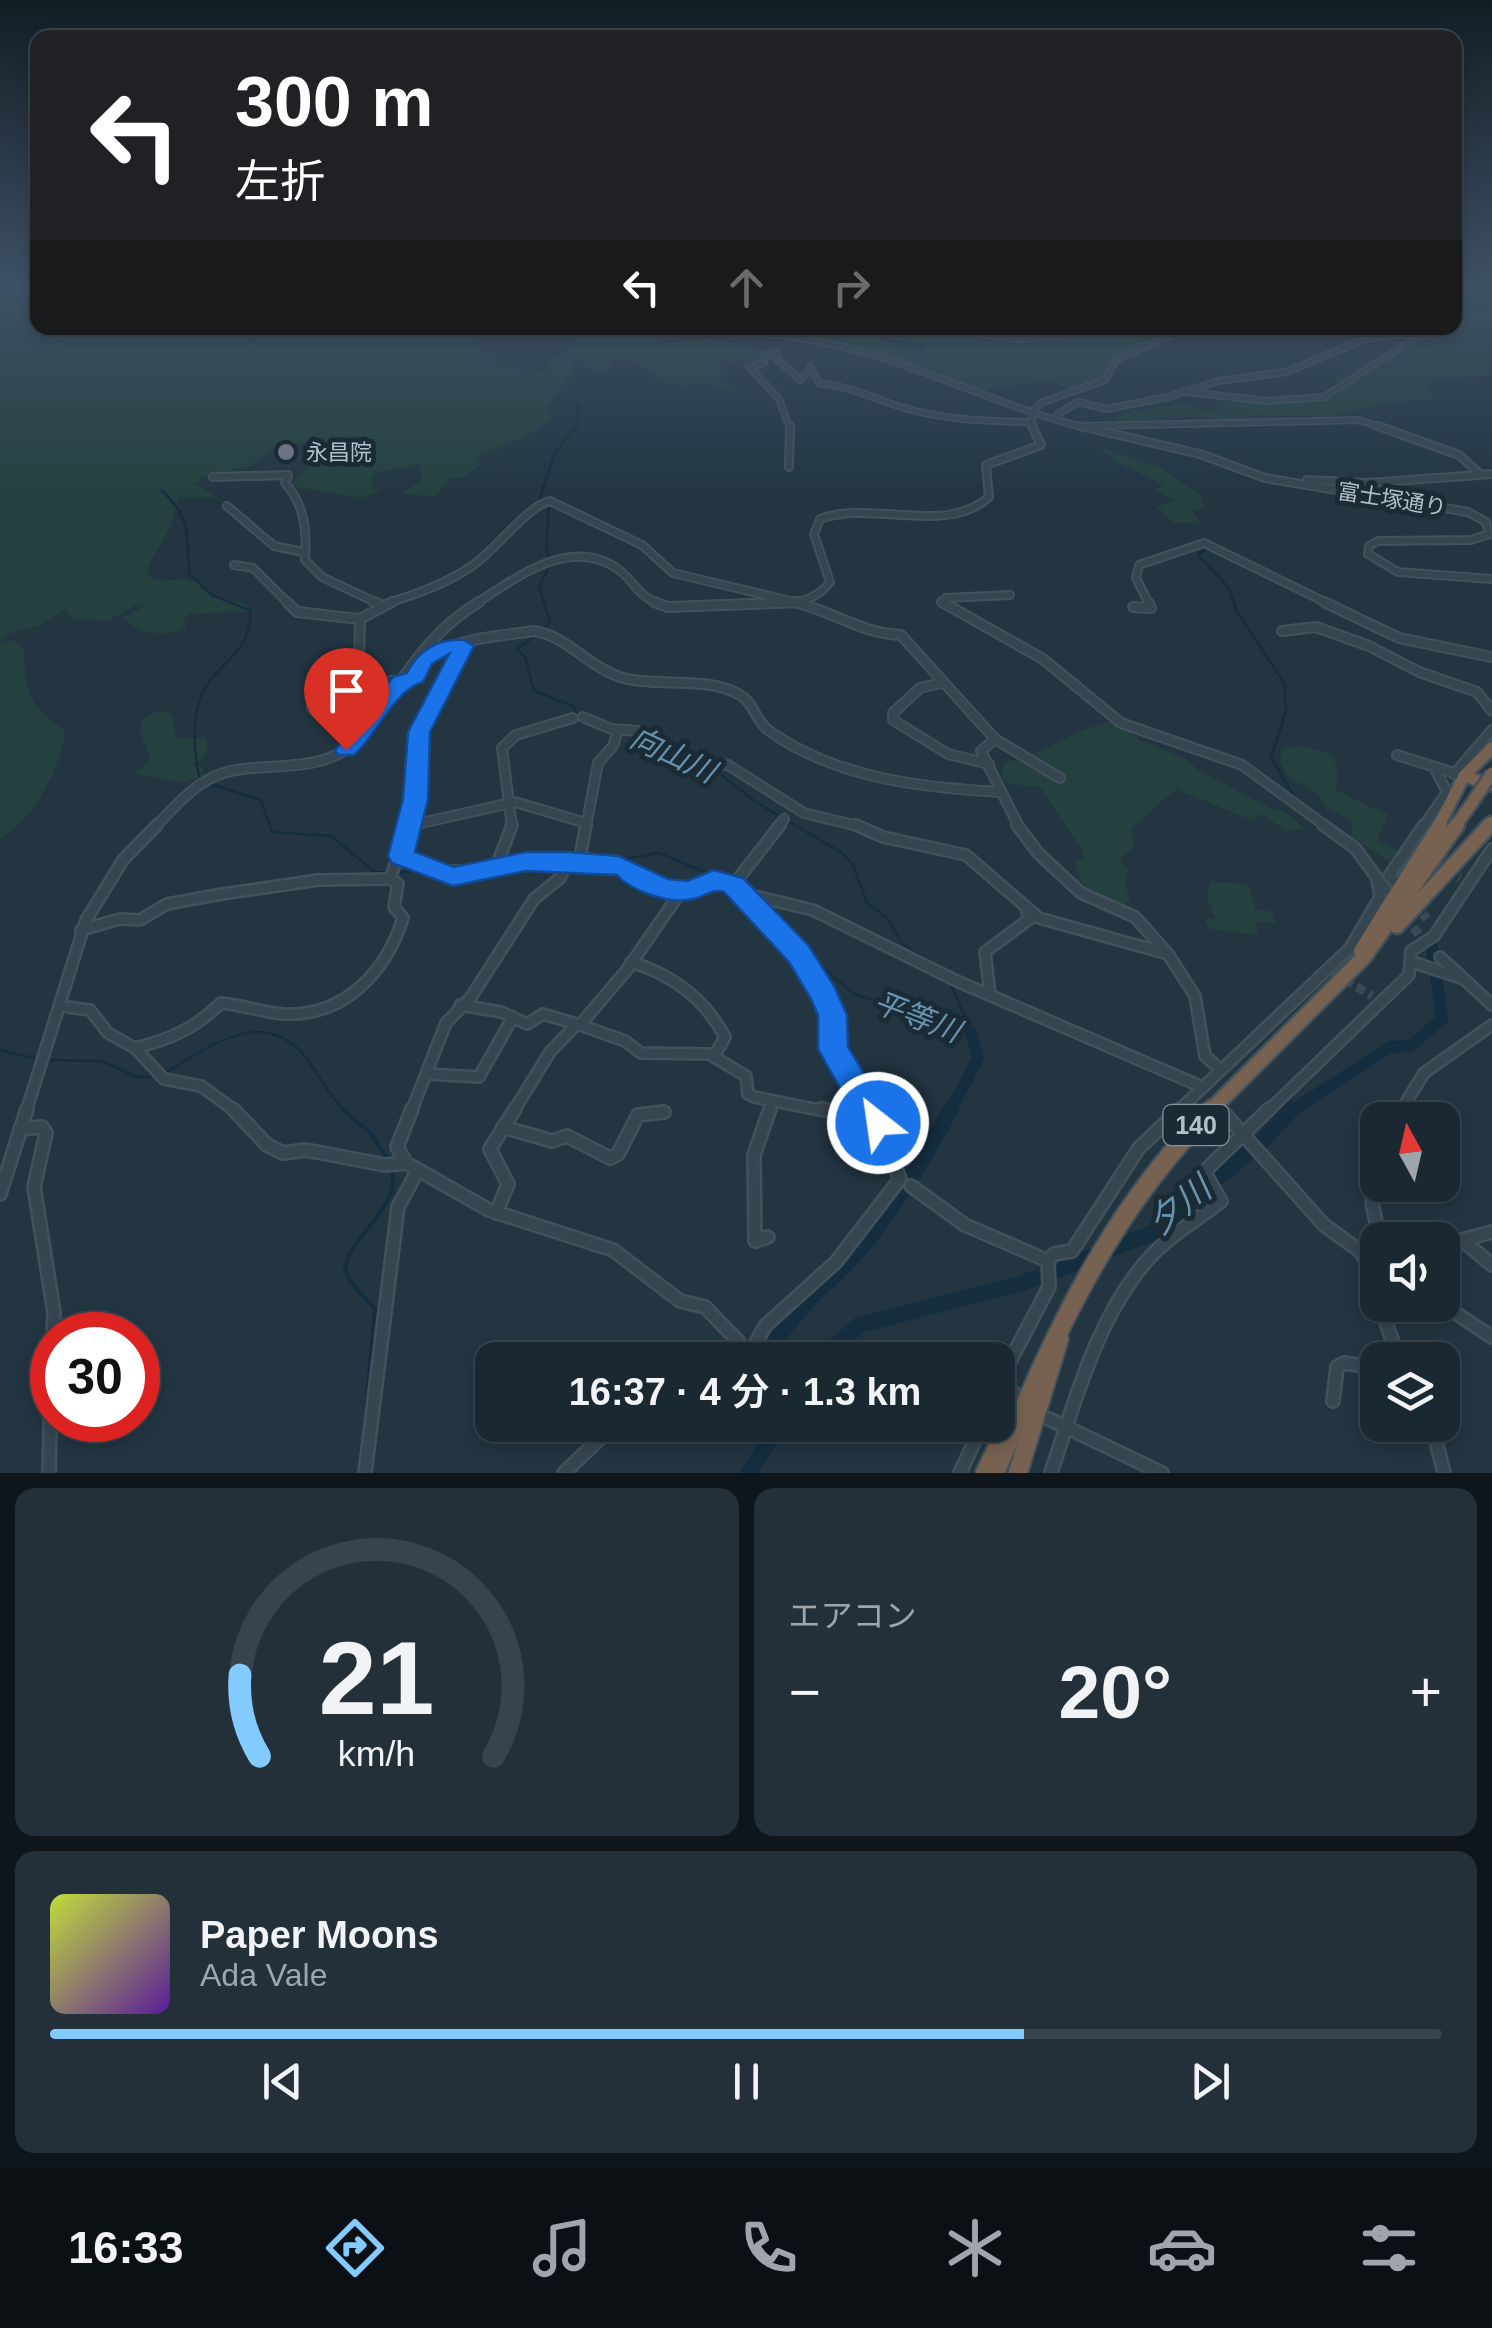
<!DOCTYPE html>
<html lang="ja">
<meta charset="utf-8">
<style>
:root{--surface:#1a2831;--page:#233039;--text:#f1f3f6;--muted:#9fa6ab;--line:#38444d;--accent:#83caff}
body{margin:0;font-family:Helvetica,"Noto Sans JP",sans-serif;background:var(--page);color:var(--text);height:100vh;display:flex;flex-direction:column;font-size:38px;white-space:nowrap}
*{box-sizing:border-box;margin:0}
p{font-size:32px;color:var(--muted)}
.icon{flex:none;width:55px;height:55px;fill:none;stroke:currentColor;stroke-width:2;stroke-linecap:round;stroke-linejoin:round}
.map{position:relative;height:1473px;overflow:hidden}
.drawer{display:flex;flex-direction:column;gap:15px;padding:15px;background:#0e161b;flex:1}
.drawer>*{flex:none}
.hud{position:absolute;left:30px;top:30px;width:1432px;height:305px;border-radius:20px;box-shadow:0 5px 15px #0003,0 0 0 2px var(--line);background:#202124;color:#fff;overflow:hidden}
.needle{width:65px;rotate:352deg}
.controls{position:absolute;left:1360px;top:1102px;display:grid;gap:20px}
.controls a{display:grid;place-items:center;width:100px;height:100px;border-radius:20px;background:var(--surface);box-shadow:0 5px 15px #0003,0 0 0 2px var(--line);font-size:50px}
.speed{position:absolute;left:30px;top:1312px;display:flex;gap:20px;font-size:50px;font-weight:700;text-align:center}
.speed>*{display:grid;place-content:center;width:130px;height:130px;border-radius:50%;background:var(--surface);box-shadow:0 5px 15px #0003,0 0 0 2px var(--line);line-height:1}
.speed .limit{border:15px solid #d22;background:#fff;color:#111}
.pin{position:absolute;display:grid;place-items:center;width:85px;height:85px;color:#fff;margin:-102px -42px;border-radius:50% 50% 50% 0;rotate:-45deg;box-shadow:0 0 10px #0007}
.pin .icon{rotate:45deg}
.me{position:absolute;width:110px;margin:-55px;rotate:330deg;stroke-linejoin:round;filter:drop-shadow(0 0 8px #0008)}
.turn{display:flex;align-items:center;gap:35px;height:210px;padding:0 40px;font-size:45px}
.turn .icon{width:130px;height:130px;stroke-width:2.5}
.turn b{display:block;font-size:70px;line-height:85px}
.lanes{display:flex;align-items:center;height:95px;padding:0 40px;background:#0003;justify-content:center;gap:50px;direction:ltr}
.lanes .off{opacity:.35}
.big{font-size:75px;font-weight:600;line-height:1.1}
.drawer .tile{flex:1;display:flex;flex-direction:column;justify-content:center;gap:15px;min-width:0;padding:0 35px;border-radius:20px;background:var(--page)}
.drawer .dial{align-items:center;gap:0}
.dial svg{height:260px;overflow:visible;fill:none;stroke:var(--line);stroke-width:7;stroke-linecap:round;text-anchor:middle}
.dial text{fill:var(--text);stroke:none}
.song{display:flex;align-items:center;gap:30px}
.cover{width:120px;height:120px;border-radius:15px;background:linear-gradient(135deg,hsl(70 70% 55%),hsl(270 70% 35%))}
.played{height:10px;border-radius:5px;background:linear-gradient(90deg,var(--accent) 70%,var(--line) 70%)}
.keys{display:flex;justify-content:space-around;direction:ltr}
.heat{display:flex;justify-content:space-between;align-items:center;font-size:55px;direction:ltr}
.drawer .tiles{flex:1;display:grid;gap:15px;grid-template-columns:1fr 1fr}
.tile:last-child{grid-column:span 2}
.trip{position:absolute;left:475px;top:1342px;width:540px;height:100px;border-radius:20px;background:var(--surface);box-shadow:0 5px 15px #0003,0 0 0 2px var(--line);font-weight:600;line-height:100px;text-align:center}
.tab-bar{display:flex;height:160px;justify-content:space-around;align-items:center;background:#0a1014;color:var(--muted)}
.tab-bar .icon{width:70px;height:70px}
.tab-bar .current{color:var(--accent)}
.tab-bar b{font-size:45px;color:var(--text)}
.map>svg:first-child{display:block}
</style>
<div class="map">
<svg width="1492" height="1473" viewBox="0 0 1492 1473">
<rect width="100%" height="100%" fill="#223541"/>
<g fill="#24413f">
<path d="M0 290H37L38 328H476L481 339 477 349 496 356 493 365C513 362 528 374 546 372L550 361 566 351 578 329 654 328 666 343 711 338 765 350 749 365 713 358 730 371 716 379 740 392C725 391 715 384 701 384 690 385 679 387 668 383 644 374 641 351 607 360L613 367 600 371 584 366 587 359H575C572 383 552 391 546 413L553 416C530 439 503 444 475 458L480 465 464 477 449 479 436 497 401 494 422 480 418 464 373 474 372 484 380 491 361 498 290 486 319 457 318 440 278 446 250 466 201 477 195 484 218 497H179L172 523 147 569 150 578C168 583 184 576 202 582L211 597 243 603 254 611 189 614 184 619 186 628C167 639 137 633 123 618L145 606 136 605 108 621 71 619 66 609 39 626 4 635 1 643 12 640 24 649C25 693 29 705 65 731 61 768 34 820 0 838Z"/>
<path d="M1492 314 1491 375 1435 379 1428 385 1433 400 1392 401 1330 416 1250 415 1239 420 1167 416 1162 420 1120 421 1114 416 1180 403C1195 408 1203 412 1222 410L1224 402 1323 397 1339 388 1338 378 1350 377 1349 382 1354 383 1396 351 1413 349V339H1427L1421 335Z"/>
<path d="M730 328H1164L1167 334 1114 359 1104 378 1072 391 1047 380 974 391 830 342Z"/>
<path d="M1100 448 1157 466 1201 495 1204 508 1193 511 1200 523H1174L1156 507 1175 501 1155 490 1163 485 1114 460Z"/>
<path d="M156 712 172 713 176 738H205L208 748 203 759 192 765 203 768V777L182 782 134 774 151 759 139 730 144 718Z"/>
<path d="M1110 722 1129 730 1140 741 1185 758 1197 769 1270 808 1285 812 1304 829 1286 831 1262 814 1251 820 1176 789 1132 828 1133 848 1120 859 1128 871 1125 884 1131 903C1103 909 1079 888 1074 861L1084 858 1082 850 1040 787 1009 784 1001 776 1005 762C1044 756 1072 729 1110 722Z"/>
<path d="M1304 746 1332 755 1338 770 1336 790 1388 815 1377 841 1399 851 1389 862 1351 836 1353 821 1326 808C1319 791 1307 784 1290 780L1280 762 1282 748Z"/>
<path d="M1211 881 1249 885 1255 909 1273 912 1275 924 1255 921 1258 935 1209 929 1204 918 1216 919 1207 897Z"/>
</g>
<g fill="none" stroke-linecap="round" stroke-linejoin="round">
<g stroke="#142e40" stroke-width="2.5">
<path d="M162 491C192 518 187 536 189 574L212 595 251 611C247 654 232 652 209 682 190 708 193 750 200 780"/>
<path d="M1206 549 1198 555 1229 588 1237 612 1284 683 1286 711 1271 758 1298 802"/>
<path d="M543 630 550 622 539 587 551 562 546 547 549 506 540 497 555 453 578 424V404"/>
<path d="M536 635 517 649 525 657 534 691 573 706 578 719 601 729"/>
<path d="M710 766 756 802 842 853 853 865 867 903 887 918 902 944 936 965"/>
<path d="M207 783 261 800 272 832 331 836 375 872 387 873"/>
<path d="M1364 852 1388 883"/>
<path d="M611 861 659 853 712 875"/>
<path d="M395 873 414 871 452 881 510 870"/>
<path d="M720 877 743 889"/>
<path d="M801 949 854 994 971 1032"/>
<path d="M950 983 971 1031"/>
<path d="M0 1050 37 1059"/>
<path d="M45 1060 102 1061 137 1077 158 1076"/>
<path d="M165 1073C208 1047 262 1006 304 1055 319 1074 328 1095 346 1112"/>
</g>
<g stroke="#142e40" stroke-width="4">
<path d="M343 1109 373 1136 389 1162"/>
<path d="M364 1436 375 1309 350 1281 345 1267C355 1230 400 1209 392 1169"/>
</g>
<g stroke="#142e40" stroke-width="4">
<path d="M841 328 872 330"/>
<path d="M876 332 893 343 923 348"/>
</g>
<g stroke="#142e40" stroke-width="12">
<path d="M950 1112 978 1058 971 1032"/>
<path d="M1290 1112 1390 1047 1411 1046 1442 1019 1432 947"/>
</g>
<g stroke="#142e40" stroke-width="16">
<path d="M768 1360C781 1316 837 1278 867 1241 899 1200 926 1155 951 1109"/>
<path d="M818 1360 859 1325 1023 1283 1153 1233 1262 1141 1292 1109"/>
<path d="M766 1446 778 1425"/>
<path d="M748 1473 765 1449 764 1425"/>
</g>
<g stroke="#384a56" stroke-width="9" stroke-dasharray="9 5" stroke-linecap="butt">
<path d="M1409 851 1460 878"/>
<path d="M1414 903 1427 919"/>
<path d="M1405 916 1423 940"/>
<path d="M1333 972 1372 996"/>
</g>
<g stroke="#42525c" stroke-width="8">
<g id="minor-far4">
<path d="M1455 299 1469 290"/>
<path d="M1455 323 1492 313"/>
<path d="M728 328C782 335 835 342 887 359 955 382 1021 413 1091 429"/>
<path d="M950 328 1017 339 1057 336"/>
<path d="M994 328H1049"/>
<path d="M749 367 764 363 765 355 777 352 776 358 800 380 811 367 819 383C849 386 867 396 895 405 938 420 985 421 1030 422"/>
<path d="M749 367 779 399 790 429"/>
<path d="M1188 392 1266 401 1324 397 1430 328"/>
<path d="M1031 412 1043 402 1105 380 1117 359 1169 336 1167 328"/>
<path d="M1031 412 1033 429"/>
<path d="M1058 419V414L1078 402 1106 409 1168 397 1218 381 1286 372 1365 339 1421 332"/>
<path d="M1085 426 1360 420 1385 429"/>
</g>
</g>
<g stroke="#42525c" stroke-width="10">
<g id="minor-far3">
<path d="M1080 426 1200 454 1265 478 1468 512 1486 522 1489 534 1471 540 1378 541 1369 546 1368 554 1398 572 1492 579"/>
<path d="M1378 426 1459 455 1480 474"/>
<path d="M789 467 790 426"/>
<path d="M213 477 288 475 285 483C305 506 307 531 305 560L322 577 379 604"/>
<path d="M1307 480 1368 483 1492 474"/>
<path d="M227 506 274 546 303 552"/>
<path d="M234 565 253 568 289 604"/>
<path d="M385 604C416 594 444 585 472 566 496 550 527 506 550 501L642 545 673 573 803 604"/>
<path d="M475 604C515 579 571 534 619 570 637 584 636 595 660 604"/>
<path d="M766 604C792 603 813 604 830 582L814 534 820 519C872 500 947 536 989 497L986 465 1041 445 1032 426"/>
<path d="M943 604 946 598 1010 595"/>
<path d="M1149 604 1136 578 1139 565 1204 543 1329 604"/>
</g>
</g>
<g stroke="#42525c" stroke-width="12">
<g id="minor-far2">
<path d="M287 602 297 612 360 619 392 602"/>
<path d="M374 602 379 604"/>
<path d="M654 602 668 607 803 602"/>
<path d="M794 602C832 611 863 634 901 635L995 739 981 751 1019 827"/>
<path d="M942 602 1043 659 1121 723 1242 765 1327 827"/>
<path d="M1324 602 1399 638 1492 657"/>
<path d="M1133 607 1151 608 1148 602"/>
<path d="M360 619 359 661 313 701 312 708 320 716 362 710 391 681 412 680C436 637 489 638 534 631 565 635 589 667 620 677 656 688 706 675 740 695 753 702 756 721 768 730 834 778 923 788 1001 792"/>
<path d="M1282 631 1316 627 1369 646 1419 672 1477 692 1492 711"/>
<path d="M941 683 920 688 893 713V720L948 754 989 764"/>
<path d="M583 717 611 729 639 731 692 759 728 765 804 813 862 827"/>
<path d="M995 739 1060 778"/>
<path d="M1397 755 1464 776"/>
<path d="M1454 774 1492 730"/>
<path d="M408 826 515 802 586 823"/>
<path d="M155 827C176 806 196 780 227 772 267 762 311 773 347 749 364 738 374 718 386 702 414 661 436 628 479 602"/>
<path d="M408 827 415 799 419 732 464 646"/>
<path d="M512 827 502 748 516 735 573 718"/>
<path d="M586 827 598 763 613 746 617 733"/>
<path d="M778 827 784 819"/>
<path d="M1423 827 1447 792 1435 769"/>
</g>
</g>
<g stroke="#42525c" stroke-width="14">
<g id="minor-far1">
<path d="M856 825 883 837 966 855 1039 918 1168 954"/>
<path d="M1017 825 1038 853 1081 893 1135 917 1168 954 1195 996 1205 1056 1220 1069"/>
<path d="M1323 825 1355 848 1386 890"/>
<path d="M408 826 414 825"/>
<path d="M401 856C448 884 488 866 538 861 570 857 602 861 632 870L633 877C661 889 685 892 714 879 758 898 807 952 825 997 833 1016 829 1036 834 1051 842 1072 860 1093 871 1112"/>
<path d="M580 857 586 825"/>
<path d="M495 870 512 825"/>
<path d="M738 879 780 825"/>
<path d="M1397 883 1389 876 1424 825"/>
<path d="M742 893 813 910 959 982 1200 1086"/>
<path d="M81 930 120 919 140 920 167 904 222 894 318 880 390 879"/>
<path d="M1440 957 1461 976"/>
<path d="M631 962C673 975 704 998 725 1037L716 1053"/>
<path d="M1412 962 1464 979 1492 1005"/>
<path d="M990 995 985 952 1032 917 1027 912"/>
<path d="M460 1005 501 1012 527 1024 543 1014 580 1025 626 971 682 890"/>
<path d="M67 1007 90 1010 108 1033 135 1048 164 1079 201 1086 237 1112"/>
<path d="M580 1025 625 1041 641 1053 709 1054 746 1076 748 1094 754 1097 829 1112"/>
<path d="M135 1048C171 1039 194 1029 221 1003 242 1005 262 1012 283 1014 345 1017 386 972 403 918L394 907 398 884 390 879 409 825"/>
<path d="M428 1074 479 1077 513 1017"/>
<path d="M26 1112 86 920 123 860 157 825"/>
<path d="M411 1112 446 1023 471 997 534 899 560 878 568 861"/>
<path d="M513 1112 550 1052 575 1026"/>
<path d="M769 1112 771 1103"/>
<path d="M1177 1112 1350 948 1380 897 1377 879"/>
<path d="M1267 1112 1409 975 1411 951 1434 936 1492 849"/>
<path d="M1400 1112 1424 1073 1492 1025"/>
</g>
</g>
<g stroke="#42525c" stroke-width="16">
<g id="minor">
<path d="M233 1109 267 1145 283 1153 306 1150 385 1165 406 1163 489 1210 613 1250 680 1301 705 1307 739 1342 748 1360"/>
<path d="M821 1109 874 1118"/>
<path d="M1224 1113 1324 1225 1360 1251 1378 1281"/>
<path d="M1395 1120 1402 1109"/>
<path d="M503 1127 552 1141 567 1136 610 1158 618 1154 638 1115 664 1112"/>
<path d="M20 1129 42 1127 46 1133 34 1187 54 1312 53 1335"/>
<path d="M1378 1160 1372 1203 1379 1236"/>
<path d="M406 1163 397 1147 412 1109"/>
<path d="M911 1186 965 1225 1048 1261"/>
<path d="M0 1194 27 1109"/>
<path d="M496 1213 508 1184 490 1149 515 1109"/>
<path d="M768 1237 755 1241 754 1155 770 1109"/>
<path d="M1462 1240 1492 1265"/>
<path d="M1360 1251 1379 1236 1462 1240 1492 1232"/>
<path d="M1048 1261 1054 1254 1072 1251 1139 1148 1180 1109"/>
<path d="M1442 1304 1492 1337"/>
<path d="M1380 1305 1399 1360"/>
<path d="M748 1357 765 1326 836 1262 900 1179 870 1109"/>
<path d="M998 1384 1049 1287 1048 1261"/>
<path d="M998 1384 1013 1392"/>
<path d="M1333 1401 1337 1367 1344 1363 1378 1368"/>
<path d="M1049 1419 1162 1473"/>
<path d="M1432 1425 1444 1473"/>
<path d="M49 1473 52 1344"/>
<path d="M365 1473 398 1207 417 1172"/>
<path d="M564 1473 614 1425"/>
<path d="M960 1473 982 1425"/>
<path d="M1051 1473C1075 1401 1099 1310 1153 1254 1173 1233 1199 1219 1221 1201L1206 1175 1208 1168 1269 1109"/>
</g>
</g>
<g stroke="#41505b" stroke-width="16">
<g id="highway-far2">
<path d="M1464 776 1492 785"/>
<path d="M1438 827 1464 776 1492 748"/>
<path d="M1455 827 1474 800"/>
<path d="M1488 827 1492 822"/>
</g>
</g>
<g stroke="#41505b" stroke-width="19">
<g id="highway-far1">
<path d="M1397 926 1490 825"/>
<path d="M1361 951 1440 825"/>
<path d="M1209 1112 1364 957 1457 825"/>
</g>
</g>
<g stroke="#41505b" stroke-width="22">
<g id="highway">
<path d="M985 1473 1003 1436"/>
<path d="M995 1473C1054 1337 1105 1216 1212 1109"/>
<path d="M1018 1473 1059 1339"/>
</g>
</g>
<use href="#minor-far4" stroke="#364650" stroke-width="5"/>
<use href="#minor-far3" stroke="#364650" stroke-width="6"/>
<use href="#minor-far2" stroke="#364650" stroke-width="8"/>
<use href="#minor-far1" stroke="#364650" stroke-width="9"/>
<use href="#minor" stroke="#364650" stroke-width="11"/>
<use href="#highway-far2" stroke="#776252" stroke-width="11"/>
<use href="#highway-far1" stroke="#776252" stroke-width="14"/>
<use href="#highway" stroke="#776252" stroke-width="18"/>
<g stroke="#41505b" stroke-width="16" stroke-linecap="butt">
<path id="highway-bridge" d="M1474 800 1492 773"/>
</g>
<use href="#highway-bridge" stroke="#776252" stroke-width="11"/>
</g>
<linearGradient id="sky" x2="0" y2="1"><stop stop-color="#131d24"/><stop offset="0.58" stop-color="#3e5165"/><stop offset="1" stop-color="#3e5165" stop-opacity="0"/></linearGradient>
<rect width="1492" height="496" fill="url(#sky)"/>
<path fill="#1a73e8" stroke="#114b97" stroke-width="2.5" d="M464 640 474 646 430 732 428 799 415 852 454 867 526 852H568L619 856 668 879 687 881 714 870 743 878 809 946 834 986 847 1015 848 1047 894 1123 889 1134 878 1138 866 1134 818 1049V1015L811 999 789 962 724 892C711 888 705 897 693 899 670 905 631 891 617 875L526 871 453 886 392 863 388 856 403 799 408 732 449 654 432 664 423 682C393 691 378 734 354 755H338L335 750 393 677 407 673C418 650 439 638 464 640Z"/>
<circle fill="#6b7280" stroke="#1b2b35" stroke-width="4" cx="286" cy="452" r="10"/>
<g text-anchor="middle" stroke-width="10" stroke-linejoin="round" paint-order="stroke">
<g font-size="22" fill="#b2c0cb" stroke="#1b2b35" text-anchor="start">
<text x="306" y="460">永昌院</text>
</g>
<g font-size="22" fill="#b2c0cb" stroke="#1b2b35">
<text transform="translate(1392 499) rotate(9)" y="8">富士塚通り</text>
</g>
<rect fill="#1b2b35" stroke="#85939e" stroke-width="2.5" x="1163.5" y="1105" width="65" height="40" rx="8"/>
<g font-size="25" font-weight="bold" fill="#b2c0cb">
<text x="1196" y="1134">140</text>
</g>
<g font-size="30" font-style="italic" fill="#6793ae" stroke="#1b2b35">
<text transform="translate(673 755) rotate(25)" y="10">向山川</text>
<text transform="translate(917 1017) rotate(21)" y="10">平等川</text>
</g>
<g font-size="35" font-style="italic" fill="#6793ae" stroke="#1b2b35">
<text transform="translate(1179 1206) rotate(-39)" y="12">夕川</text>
</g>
</g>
</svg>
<div class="controls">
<a><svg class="needle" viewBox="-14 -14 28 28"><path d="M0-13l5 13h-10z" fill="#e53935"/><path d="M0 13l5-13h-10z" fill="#9fa6ab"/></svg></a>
<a><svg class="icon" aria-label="sound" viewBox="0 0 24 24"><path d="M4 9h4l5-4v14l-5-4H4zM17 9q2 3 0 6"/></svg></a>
<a><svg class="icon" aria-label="layers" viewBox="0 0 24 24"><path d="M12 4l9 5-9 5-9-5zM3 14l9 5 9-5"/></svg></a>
</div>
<div class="speed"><div class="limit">30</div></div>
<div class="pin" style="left:346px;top:750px;background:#d93025"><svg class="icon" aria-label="arrive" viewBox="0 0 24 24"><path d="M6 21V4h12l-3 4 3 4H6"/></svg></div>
<svg class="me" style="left:878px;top:1123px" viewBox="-20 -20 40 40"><circle r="17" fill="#1a73e8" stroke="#fff" stroke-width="3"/><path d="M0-11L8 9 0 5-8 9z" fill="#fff"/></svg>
<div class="trip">16:37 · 4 分 · 1.3 km</div>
<div class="hud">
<div class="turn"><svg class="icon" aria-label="left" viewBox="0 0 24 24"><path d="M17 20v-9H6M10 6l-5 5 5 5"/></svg><div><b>300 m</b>左折</div></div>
<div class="lanes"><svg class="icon" aria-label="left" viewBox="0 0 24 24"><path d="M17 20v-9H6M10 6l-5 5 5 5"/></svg><svg class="icon off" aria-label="ahead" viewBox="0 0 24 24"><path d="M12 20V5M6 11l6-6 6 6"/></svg><svg class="icon off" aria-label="right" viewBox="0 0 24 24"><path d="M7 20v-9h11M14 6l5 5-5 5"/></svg></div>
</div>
</div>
<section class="drawer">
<div class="tiles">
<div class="tile dial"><svg viewBox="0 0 100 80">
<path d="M14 69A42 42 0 1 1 86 69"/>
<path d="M14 69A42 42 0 0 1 8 44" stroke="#83caff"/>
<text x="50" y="56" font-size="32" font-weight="700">21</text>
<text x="50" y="72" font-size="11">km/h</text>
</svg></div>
<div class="tile"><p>エアコン</p>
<div class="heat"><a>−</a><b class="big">20°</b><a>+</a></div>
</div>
<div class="tile">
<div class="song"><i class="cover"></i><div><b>Paper Moons</b><p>Ada Vale</p></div></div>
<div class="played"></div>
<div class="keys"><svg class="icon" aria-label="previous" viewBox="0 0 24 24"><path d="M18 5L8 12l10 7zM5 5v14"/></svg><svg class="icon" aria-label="pause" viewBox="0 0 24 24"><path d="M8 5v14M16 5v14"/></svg><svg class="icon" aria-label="next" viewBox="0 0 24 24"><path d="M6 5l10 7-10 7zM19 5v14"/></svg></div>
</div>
</div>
</section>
<nav class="tab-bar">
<b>16:33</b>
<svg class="icon current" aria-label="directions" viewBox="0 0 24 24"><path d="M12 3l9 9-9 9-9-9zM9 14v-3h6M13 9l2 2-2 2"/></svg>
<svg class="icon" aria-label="music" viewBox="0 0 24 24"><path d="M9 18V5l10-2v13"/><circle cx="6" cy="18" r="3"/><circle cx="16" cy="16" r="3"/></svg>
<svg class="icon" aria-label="phone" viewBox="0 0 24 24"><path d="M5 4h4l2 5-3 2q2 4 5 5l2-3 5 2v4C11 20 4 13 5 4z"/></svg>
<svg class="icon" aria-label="climate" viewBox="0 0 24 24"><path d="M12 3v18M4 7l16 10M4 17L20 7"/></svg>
<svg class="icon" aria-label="car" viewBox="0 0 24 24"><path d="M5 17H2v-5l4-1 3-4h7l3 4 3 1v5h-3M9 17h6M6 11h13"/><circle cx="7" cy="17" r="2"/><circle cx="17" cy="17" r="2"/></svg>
<svg class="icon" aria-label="filters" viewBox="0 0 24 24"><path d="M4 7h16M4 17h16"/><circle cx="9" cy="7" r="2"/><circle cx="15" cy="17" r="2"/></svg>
</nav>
